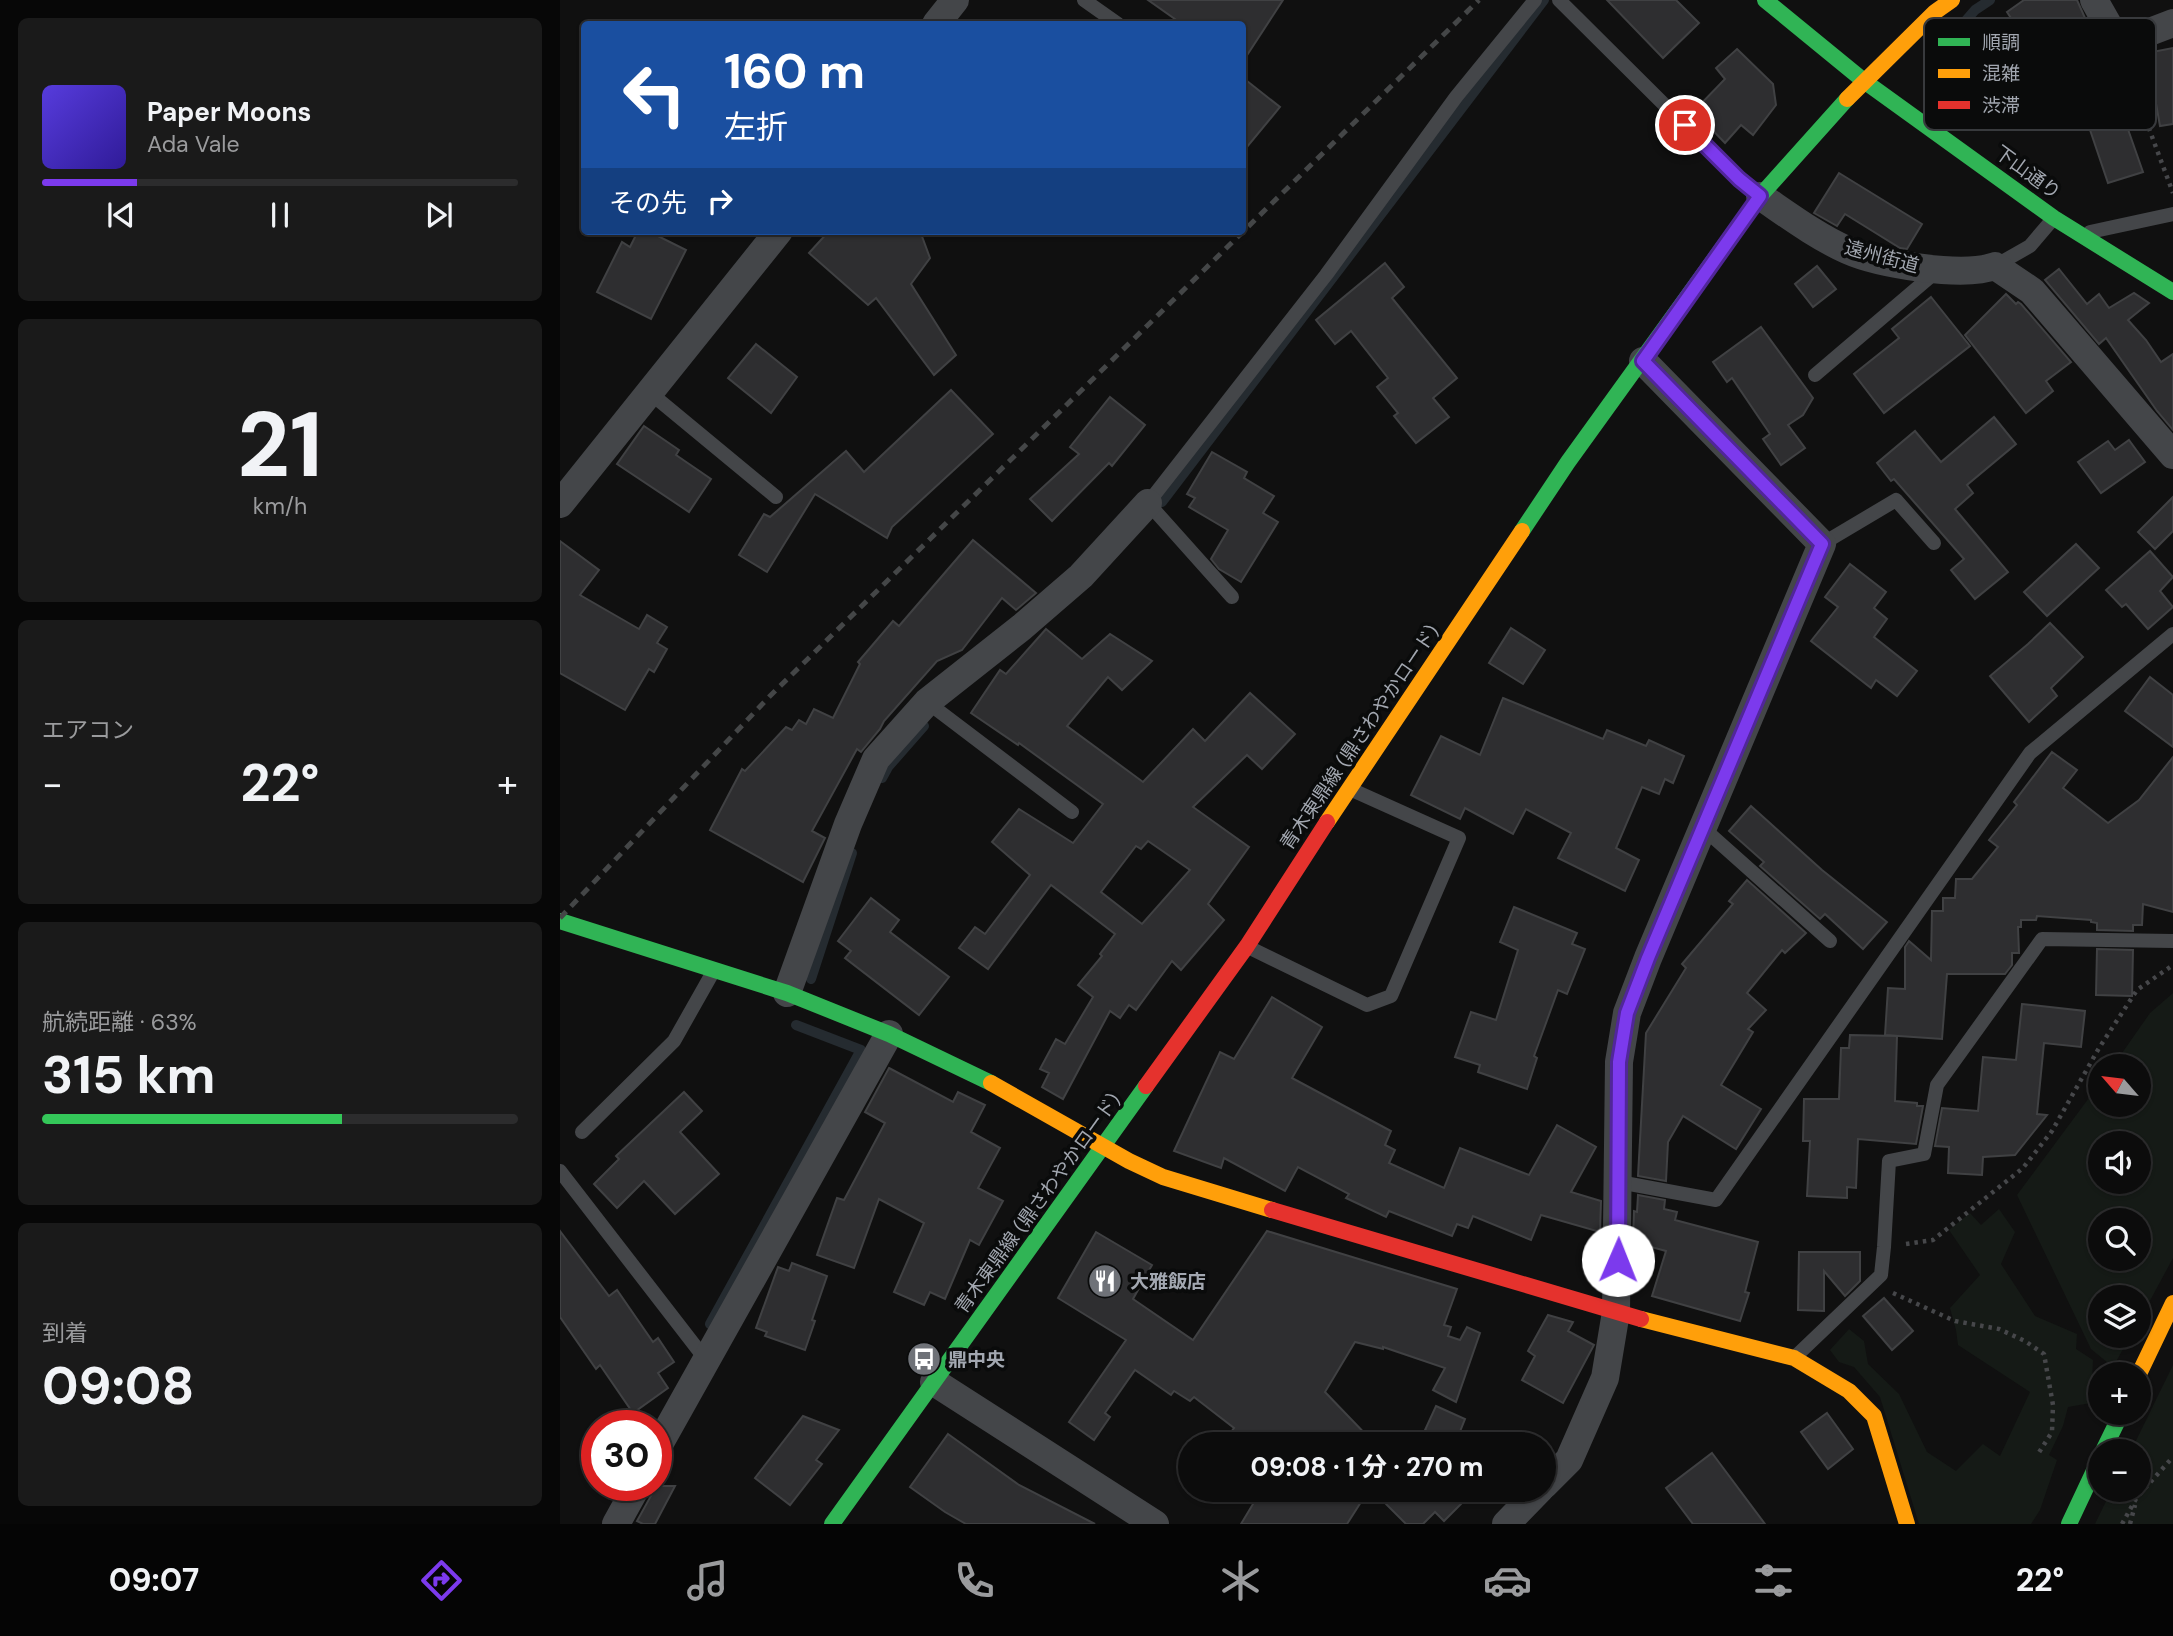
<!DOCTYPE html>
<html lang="ja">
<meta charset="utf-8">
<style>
:root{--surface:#0c0c0c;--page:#1a1a1a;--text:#f1f3f6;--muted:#9a9b9d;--line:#2c2c2d;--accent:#7c3aed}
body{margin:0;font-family:"DM Sans","Noto Sans JP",sans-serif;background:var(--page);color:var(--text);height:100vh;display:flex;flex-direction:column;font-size:26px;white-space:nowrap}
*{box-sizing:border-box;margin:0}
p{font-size:23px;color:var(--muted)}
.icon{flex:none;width:38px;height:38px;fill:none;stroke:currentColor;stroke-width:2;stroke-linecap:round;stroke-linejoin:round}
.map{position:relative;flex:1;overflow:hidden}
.panel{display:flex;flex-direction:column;gap:18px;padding:18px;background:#070707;width:560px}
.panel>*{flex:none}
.banner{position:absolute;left:21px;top:21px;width:665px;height:214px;border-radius:7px;box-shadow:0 2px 5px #0004,0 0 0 2px var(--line);background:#1a4fa0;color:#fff;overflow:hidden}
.needle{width:46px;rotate:298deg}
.fabs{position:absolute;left:1528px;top:1054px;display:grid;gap:14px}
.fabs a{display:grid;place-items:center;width:63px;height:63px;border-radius:50%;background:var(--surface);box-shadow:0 2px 5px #0004,0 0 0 2px var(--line);font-size:35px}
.speed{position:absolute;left:21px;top:1410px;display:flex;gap:14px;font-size:35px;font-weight:700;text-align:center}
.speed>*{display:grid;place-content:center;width:91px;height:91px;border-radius:50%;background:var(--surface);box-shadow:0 2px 5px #0004,0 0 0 2px var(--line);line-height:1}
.speed .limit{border:10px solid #d22;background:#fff;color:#111}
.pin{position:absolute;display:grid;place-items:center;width:60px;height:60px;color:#fff;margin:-30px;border:4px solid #fff;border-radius:50%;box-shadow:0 2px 7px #0007}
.me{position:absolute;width:77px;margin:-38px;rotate:1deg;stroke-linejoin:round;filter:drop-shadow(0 0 5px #0008)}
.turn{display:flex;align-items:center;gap:24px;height:147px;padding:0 28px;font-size:32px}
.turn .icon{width:91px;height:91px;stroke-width:2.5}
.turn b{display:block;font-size:49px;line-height:60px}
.then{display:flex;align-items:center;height:66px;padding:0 28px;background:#0003;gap:14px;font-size:26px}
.big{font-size:52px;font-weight:700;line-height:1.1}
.panel .widget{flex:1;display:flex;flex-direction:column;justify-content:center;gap:10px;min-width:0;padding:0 24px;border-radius:10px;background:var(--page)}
.panel .dial{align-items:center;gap:0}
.dial b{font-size:91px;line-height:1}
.song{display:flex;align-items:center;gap:21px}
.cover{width:84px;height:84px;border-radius:10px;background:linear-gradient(135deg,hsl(250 70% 55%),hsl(250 70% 35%))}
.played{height:7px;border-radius:4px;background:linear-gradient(90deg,var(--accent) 20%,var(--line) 20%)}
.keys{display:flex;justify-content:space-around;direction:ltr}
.heat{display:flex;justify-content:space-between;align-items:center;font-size:38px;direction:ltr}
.charge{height:10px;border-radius:5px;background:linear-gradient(90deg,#34c759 63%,var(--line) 0)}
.trip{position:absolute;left:618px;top:1432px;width:378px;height:70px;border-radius:35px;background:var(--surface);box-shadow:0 2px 5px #0004,0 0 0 2px var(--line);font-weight:700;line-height:70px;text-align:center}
.dock{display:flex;height:112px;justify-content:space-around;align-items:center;background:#050505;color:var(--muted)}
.dock .icon{width:49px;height:49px}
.dock .active{color:var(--accent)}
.dock b{font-size:32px;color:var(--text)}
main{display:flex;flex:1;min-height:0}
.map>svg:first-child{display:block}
</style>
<main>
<section class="panel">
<div class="widget">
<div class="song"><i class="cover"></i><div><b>Paper Moons</b><p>Ada Vale</p></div></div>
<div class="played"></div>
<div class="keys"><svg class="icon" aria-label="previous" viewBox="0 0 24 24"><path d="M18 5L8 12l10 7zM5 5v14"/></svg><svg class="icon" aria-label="pause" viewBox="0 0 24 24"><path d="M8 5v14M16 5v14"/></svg><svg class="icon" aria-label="next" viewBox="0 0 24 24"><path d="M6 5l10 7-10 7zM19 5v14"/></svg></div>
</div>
<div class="widget dial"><b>21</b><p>km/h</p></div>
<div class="widget"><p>エアコン</p>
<div class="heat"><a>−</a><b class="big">22°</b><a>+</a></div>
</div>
<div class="widget"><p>航続距離 · 63%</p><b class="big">315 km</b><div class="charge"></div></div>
<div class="widget"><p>到着</p><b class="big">09:08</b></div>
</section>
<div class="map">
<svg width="1613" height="1524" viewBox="0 0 1613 1524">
<rect width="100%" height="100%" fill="#101010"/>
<g fill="#151a16" fill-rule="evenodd">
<path d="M1613 993V1258L1579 1321 1578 1297H1540V1335H1571L1553 1367 1531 1349 1457 1195 1540 1083V1104H1578V1066H1553L1590 1013ZM1540 1143H1578V1181H1540ZM1540 1220H1578V1258H1540Z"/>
<path d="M1439 1209 1455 1232 1441 1264 1475 1316 1517 1334 1516 1349 1533 1360 1531 1403 1508 1407 1503 1426 1489 1455 1497 1460 1480 1510 1471 1524H1359L1320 1397 1294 1367 1279 1362 1270 1350 1289 1329 1304 1341 1308 1364 1339 1394 1367 1452 1396 1471 1423 1444 1440 1456 1470 1392 1398 1345 1396 1330 1390 1308 1420 1275 1389 1230 1410 1213 1421 1225Z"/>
<path d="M1613 1365V1524H1535L1552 1489H1578V1451H1571Z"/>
</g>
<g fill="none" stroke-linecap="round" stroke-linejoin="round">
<g stroke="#252b30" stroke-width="10">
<path d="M1430 0 1415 10 1402 25 1441 47"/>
<path d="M602 502 984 0"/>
<path d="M322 778 328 767 364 726"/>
<path d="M251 979 292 853"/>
<path d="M150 1324 301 1050 236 1025"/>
</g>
</g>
<g fill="#2e2e30" stroke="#404143" stroke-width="2" fill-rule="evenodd">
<path d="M588 0H723L682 63V24H622Z"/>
<path d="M1047 0H1116L1139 23 1103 58Z"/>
<path d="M1464 0H1517L1525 18 1473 52 1447 12Z"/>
<path d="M1613 48V124L1600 126 1587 53Z"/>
<path d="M1177 49 1213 84 1216 105 1193 135 1181 125 1165 143 1134 111 1165 79 1156 68Z"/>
<path d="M1543 58 1583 172 1548 183 1528 124 1540 120 1528 62Z"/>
<path d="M682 77 720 107 682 153Z"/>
<path d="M1279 173 1362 224 1347 249 1340 248 1285 214 1277 226 1254 213Z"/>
<path d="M78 231H88L126 250 91 319 37 292 62 242 70 247Z"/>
<path d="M269 231H360L370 258 351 284 396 355 374 375 316 298 308 305 249 253Z"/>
<path d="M825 263 844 287 832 298 897 378 873 398 889 417 856 443 834 416 838 413 817 387 828 378 791 331 775 344 756 320Z"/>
<path d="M1257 266 1276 289 1253 307 1235 284Z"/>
<path d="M1499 269 1527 304 1539 294 1549 308 1574 293 1589 303 1568 320 1586 340 1601 362 1613 354V430L1597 411 1546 338 1539 344 1485 280Z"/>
<path d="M1446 294 1456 304 1458 302 1461 304 1511 362 1486 381 1493 391 1466 413 1405 335Z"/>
<path d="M1371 297 1410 346 1324 413 1294 374 1339 338 1332 329Z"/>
<path d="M1201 327 1253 398 1243 415 1228 425 1245 448 1221 465 1203 439 1210 434 1172 378 1167 382 1153 362Z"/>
<path d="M196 344 237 377 211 413 168 378Z"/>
<path d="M391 390 433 434 332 527 327 538 255 494 207 572 179 555 204 514 210 517 286 451 304 472Z"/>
<path d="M550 397 585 425 552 466 549 463 492 521 470 499 519 454 510 447Z"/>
<path d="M1434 417 1456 444 1407 485 1413 493 1395 509 1448 572 1415 599 1391 570 1404 559 1334 479 1331 481 1317 463 1355 431 1381 462Z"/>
<path d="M84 426 119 450 116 455 151 479 129 512 57 464Z"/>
<path d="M1569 440 1585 462 1541 493 1518 462 1548 441 1555 450Z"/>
<path d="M652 452 687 472 684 478 714 496 703 513 718 522 681 582 659 569 651 559 668 530 629 507 635 498 627 494Z"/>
<path d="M1613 497V531L1595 549 1578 532Z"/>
<path d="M413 540 476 593 456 610 442 598 402 650 377 661 324 721 320 729 301 752 297 749 252 831 265 838 243 882 150 830 182 769 185 771 226 727 232 730 239 720 246 724 254 709 273 718 300 664 298 662 333 621 339 626Z"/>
<path d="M0 541 39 570 20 595 79 629 87 615 107 627 97 643 107 649 94 672 89 669 65 710 0 673Z"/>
<path d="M1516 544 1539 568 1487 616 1464 592Z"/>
<path d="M1590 551 1613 577 1600 591 1613 607 1588 629 1566 604 1562 607 1546 590Z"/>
<path d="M1290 564 1326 592 1314 608 1327 619 1314 637 1357 671 1337 696 1316 680 1311 688 1251 641 1278 607 1265 597Z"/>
<path d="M1490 623 1523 657 1491 688 1497 696 1469 722 1430 676 1468 644Z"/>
<path d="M951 628 985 650 963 684 929 663Z"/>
<path d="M486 629 522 659 550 634 592 661 562 690 548 677 507 726 583 782 633 729 645 741 690 693 735 734 702 769 687 755 633 807 689 847 648 904 664 920 621 970 612 961 576 1010 569 1005 560 1018 550 1011 503 1099 482 1087 489 1073 480 1069 496 1039 505 1044 533 997 518 985 542 956 540 954 555 934 491 885 428 969 399 948 415 927 425 934 470 875 432 842 459 809 513 843 543 804 459 743 458 745 411 713 440 670 446 674ZM588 841 630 870 582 924 541 892 576 846 581 849Z"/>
<path d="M1590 677 1613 695V747L1565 711Z"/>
<path d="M943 698 1043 739 1047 730 1086 746 1089 740 1124 756 1113 783 1105 779 1099 794 1082 787 1056 848 1079 860 1065 891 998 858 1011 833 966 809 953 834 905 808 900 819 851 795 881 736 920 755Z"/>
<path d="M1492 752 1517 770 1503 788 1548 823 1579 800 1613 757V912L1583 904 1582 925H1573V931L1537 930V923L1531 922V920L1477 916 1476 920H1461V927H1458L1459 953H1452V965L1445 974H1387L1382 1039 1325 1035 1328 988 1345 989V947L1349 941 1371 960 1372 911H1383V898H1395L1396 879H1412L1438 847 1429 840 1457 805 1454 802Z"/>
<path d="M1191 806 1262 870 1327 922 1303 949 1265 914 1260 919 1200 866 1204 862 1169 831Z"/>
<path d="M1187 880 1246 933 1225 953 1222 950 1187 993 1206 1010 1188 1029 1193 1032 1161 1085 1201 1109 1176 1149 1123 1116 1108 1142 1106 1181 1078 1176 1086 1033 1126 968 1122 964 1173 904 1169 901Z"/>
<path d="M311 898 339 920 330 932 389 977 359 1015 285 958 291 951 278 941Z"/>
<path d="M954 907 1017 933 1012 944 1025 949 1007 994 998 990 974 1056 977 1058 967 1089 918 1072 920 1065 895 1057 911 1012 936 1020 958 950 940 942Z"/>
<path d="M1537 949 1573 950 1572 996 1536 995Z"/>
<path d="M712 997 762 1027 732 1078 831 1131 825 1145 835 1150 829 1163 884 1188 900 1148 969 1175 997 1125 1036 1147 1011 1192 1041 1201 1040 1232 981 1215 971 1240 913 1216 908 1228 897 1224 892 1236 829 1211 826 1217 786 1198 789 1194 738 1167 725 1191 664 1158 661 1168 614 1151 660 1052 674 1059Z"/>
<path d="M1462 1004 1525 1011 1521 1047 1484 1043 1477 1114 1487 1115 1455 1155 1423 1157 1422 1175 1388 1173 1389 1147 1375 1146 1382 1108 1418 1111 1423 1057 1456 1060Z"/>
<path d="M1290 1035 1337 1036 1335 1101 1357 1103V1106H1363L1356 1144 1298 1139 1296 1188 1287 1187V1198L1247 1196 1250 1141H1243L1244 1099H1279L1281 1048H1289Z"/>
<path d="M329 1068 393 1102 398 1092 425 1105 411 1132 440 1148 418 1188 443 1201 419 1245 410 1240 385 1299 370 1292 364 1305 334 1292 364 1223 319 1199 294 1268 257 1255 277 1198 284 1200 325 1123 305 1112Z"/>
<path d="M124 1092 142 1111 120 1132 159 1174 115 1214 84 1181 57 1208 34 1184 59 1159 56 1156Z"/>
<path d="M1078 1195 1105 1200 1104 1209 1117 1212 1115 1220 1198 1242 1185 1292 1189 1293 1180 1321 1092 1296 1106 1251 1073 1242 1074 1211 1077 1212Z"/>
<path d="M0 1231 49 1296 57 1290 93 1342 98 1338 114 1362 98 1373 108 1388 73 1413 40 1365 36 1369 0 1317Z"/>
<path d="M707 1231 897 1289 884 1325 891 1327 888 1336 900 1340 907 1327 920 1333 896 1402 873 1390 885 1368 823 1347V1349L795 1342 765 1392 815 1444H662L674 1428 634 1397 630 1401 614 1391 611 1395 575 1370 545 1413 550 1417 534 1440 509 1422 566 1340 498 1298 536 1232 592 1265 573 1299 633 1340Z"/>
<path d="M1239 1252H1300V1281L1285 1296 1264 1271V1311L1238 1310Z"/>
<path d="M232 1263 267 1276 252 1320 255 1321 245 1350 205 1336 207 1332 196 1328 218 1267 229 1271Z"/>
<path d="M1324 1298 1353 1331 1332 1350 1303 1316Z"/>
<path d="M988 1315 1013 1322 1008 1331 1034 1345 1003 1403 962 1380 975 1356 968 1351Z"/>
<path d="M876 1406 905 1419 895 1444 865 1430Z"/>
<path d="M1267 1413 1293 1449 1268 1469 1241 1432Z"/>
<path d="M243 1416 279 1430 256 1460 262 1464 230 1505 195 1478Z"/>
<path d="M388 1434 459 1485 535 1524H406L385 1512 350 1487Z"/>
<path d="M1152 1453 1205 1524H1133L1106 1488Z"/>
<path d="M94 1486H115L95 1524H83L77 1521 92 1494Z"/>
<path d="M702 1489H781L801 1502 787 1524H681Z"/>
<path d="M811 1489H898L892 1495 901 1504 884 1521 875 1512 863 1524H846Z"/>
</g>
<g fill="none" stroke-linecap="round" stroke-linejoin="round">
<g stroke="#46474a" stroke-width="4.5" stroke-dasharray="3.5 5" stroke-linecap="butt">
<path d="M1565 64 1613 193"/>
<path d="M1346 1244 1373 1240 1463 1168 1492 1131 1539 1048 1577 990 1613 965"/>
<path d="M1333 1293 1395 1321 1439 1329 1465 1341 1484 1354 1493 1405 1492 1432 1478 1454"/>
<path d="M1562 1524 1577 1497 1613 1457"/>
<path d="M1570 1524 1575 1505"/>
</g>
<g stroke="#444649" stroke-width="14">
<path d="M524 0 558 24"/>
<path d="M999 0 1179 179 1198 194"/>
<path d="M1369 21 1459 73 1549 25"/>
<path d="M1530 232 1613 214"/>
<path d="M1435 266 1470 246 1493 219"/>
<path d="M1255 375 1377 271"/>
<path d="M89 392 216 497"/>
<path d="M1262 544 1336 500 1374 543"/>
<path d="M672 597 588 503 766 275 896 97 975 0"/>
<path d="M367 702 512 812"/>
<path d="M1143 828 1270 941"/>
<path d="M688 947 807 1005 831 996 899 838 790 789"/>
<path d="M22 1132 114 1041 153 972"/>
<path d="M0 1171 146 1360"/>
<path d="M1059 1182 1156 1200 1470 753 1613 634"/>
<path d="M1235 1357 1321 1275 1324 1247 1329 1161 1364 1154 1377 1085 1482 939 1613 941"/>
</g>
<g stroke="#444649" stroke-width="28">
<path d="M1534 0 1555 37 1579 36 1613 23"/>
<path d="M376 24 395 0"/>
<path d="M1200 196C1228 215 1256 236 1287 250 1318 264 1403 278 1435 266L1472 291 1613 455"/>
<path d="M0 504 219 231"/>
<path d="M227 993 288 824 316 759 367 702 462 627 521 576 588 503"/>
<path d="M374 1382 595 1524"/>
<path d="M96 1450 329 1034"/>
<path d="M984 1485 1009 1460 1045 1378 1056 1312 1059 1062 1067 1013 1088 958 1262 544 1083 361"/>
<path d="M56 1524 77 1486"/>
<path d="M946 1524 980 1489"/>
</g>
<g stroke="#30b455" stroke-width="16">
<path d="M1205 0 1304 81 1494 218 1613 292"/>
<path d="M962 531 1008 462 1200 196 1287 99"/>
<path d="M0 921 227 993 329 1034 431 1083"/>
<path d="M1543 1451 1562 1412"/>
<path d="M272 1524 586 1086"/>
<path d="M1509 1524 1540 1458"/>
</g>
<g stroke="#ff9f0a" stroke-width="16">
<path d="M1287 99 1375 12 1392 0"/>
<path d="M767 822 962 531"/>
<path d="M431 1083 569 1161 603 1177 712 1210"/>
<path d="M1081 1319 1234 1358 1289 1391 1314 1416 1347 1524"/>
<path d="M1578 1376 1613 1303"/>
</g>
<g stroke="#e5322d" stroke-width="16">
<path d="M586 1086 687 946 767 822"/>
<path d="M712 1210 1081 1319"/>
</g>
<path stroke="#444647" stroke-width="5" stroke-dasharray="9 7" stroke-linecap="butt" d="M0 918 210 696 919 0"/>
</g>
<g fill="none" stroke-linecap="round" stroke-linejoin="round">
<g stroke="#51269a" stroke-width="18">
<path id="route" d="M1058 1260 1059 1062 1067 1013 1088 958 1262 544 1083 361 1200 196 1179 179 1125 125"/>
</g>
<use href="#route" stroke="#7c3aed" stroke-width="12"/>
</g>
<defs>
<g id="restaurant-disc" transform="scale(1.75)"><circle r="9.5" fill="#6f7278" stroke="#0a0b0b"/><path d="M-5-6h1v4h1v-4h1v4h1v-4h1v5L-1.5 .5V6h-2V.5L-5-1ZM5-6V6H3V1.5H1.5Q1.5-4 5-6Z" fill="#fff"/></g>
<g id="bus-disc" transform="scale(1.75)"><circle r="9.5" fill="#6f7278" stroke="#0a0b0b"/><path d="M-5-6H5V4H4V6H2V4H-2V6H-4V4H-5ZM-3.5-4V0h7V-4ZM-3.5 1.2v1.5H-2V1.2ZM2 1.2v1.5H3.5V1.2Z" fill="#fff"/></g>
</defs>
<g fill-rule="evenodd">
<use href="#restaurant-disc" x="545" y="1281"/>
<use href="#bus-disc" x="364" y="1359"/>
</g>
<g text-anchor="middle" stroke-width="7" stroke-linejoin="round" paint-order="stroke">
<g font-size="19" fill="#a2a7b0" stroke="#0a0b0b">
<text transform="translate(1468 172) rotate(36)" y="7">下山通り</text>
<text transform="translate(1322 256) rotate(15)" y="7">遠州街道</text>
<text transform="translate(799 737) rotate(-56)" y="7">青木東鼎線 (鼎さわやかロード)</text>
<text transform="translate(477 1203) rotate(-54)" y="7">青木東鼎線 (鼎さわやかロード)</text>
</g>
<g font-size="19" font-weight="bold" fill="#a2a7b0" stroke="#0a0b0b" text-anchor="start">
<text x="570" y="1288">大雅飯店</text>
<text x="388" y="1366">鼎中央</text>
</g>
</g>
<rect x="1364" y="18" width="232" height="112" rx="10" fill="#0a0b0b" stroke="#383a3d" stroke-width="2"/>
<rect x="1378" y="38" width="32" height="8" fill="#30b455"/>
<rect x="1378" y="69" width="32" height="9" fill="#ff9f0a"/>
<rect x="1378" y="101" width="32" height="8" fill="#e5322d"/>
<g font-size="19" fill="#a2a7b0">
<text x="1422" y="49">順調</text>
<text x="1422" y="80">混雑</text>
<text x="1422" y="112">渋滞</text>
</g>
</svg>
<div class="fabs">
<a><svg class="needle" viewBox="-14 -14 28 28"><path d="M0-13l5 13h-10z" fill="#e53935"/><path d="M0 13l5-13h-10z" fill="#9a9b9d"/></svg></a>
<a><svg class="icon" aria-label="sound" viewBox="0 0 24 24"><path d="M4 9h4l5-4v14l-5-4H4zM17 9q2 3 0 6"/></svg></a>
<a><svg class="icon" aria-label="search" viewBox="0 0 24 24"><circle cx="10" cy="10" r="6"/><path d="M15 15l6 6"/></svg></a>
<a><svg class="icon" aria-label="layers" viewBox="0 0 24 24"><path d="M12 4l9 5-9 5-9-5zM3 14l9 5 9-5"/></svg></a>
<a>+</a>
<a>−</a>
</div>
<div class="speed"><div class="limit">30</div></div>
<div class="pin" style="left:1125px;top:125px;background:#d93025"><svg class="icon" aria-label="arrive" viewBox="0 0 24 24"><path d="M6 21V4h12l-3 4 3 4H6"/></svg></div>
<svg class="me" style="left:1058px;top:1260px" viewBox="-20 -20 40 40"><circle r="19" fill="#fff"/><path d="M0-13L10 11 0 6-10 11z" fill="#7c3aed"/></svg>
<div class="trip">09:08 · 1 分 · 270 m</div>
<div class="banner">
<div class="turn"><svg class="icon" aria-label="left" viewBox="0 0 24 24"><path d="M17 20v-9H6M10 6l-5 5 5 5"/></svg><div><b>160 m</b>左折</div></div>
<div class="then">その先<svg class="icon" aria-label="right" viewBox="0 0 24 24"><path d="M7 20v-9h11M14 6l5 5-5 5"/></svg></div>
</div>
</div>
</main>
<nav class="dock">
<b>09:07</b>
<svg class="icon active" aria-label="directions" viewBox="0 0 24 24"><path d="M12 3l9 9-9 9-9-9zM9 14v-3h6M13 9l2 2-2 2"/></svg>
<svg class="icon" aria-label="music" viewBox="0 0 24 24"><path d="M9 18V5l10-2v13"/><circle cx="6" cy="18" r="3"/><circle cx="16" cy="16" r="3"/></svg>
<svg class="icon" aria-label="phone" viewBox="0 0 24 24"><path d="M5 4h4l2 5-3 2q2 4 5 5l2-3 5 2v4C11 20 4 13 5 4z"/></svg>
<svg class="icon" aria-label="climate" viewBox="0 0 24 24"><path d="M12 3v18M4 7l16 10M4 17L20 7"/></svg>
<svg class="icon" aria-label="car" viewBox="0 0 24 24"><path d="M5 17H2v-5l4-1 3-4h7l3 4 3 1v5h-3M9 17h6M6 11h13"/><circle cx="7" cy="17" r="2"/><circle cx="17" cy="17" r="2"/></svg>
<svg class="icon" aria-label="filters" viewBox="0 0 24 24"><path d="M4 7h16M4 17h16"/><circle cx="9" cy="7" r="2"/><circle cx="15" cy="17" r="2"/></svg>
<b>22°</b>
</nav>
